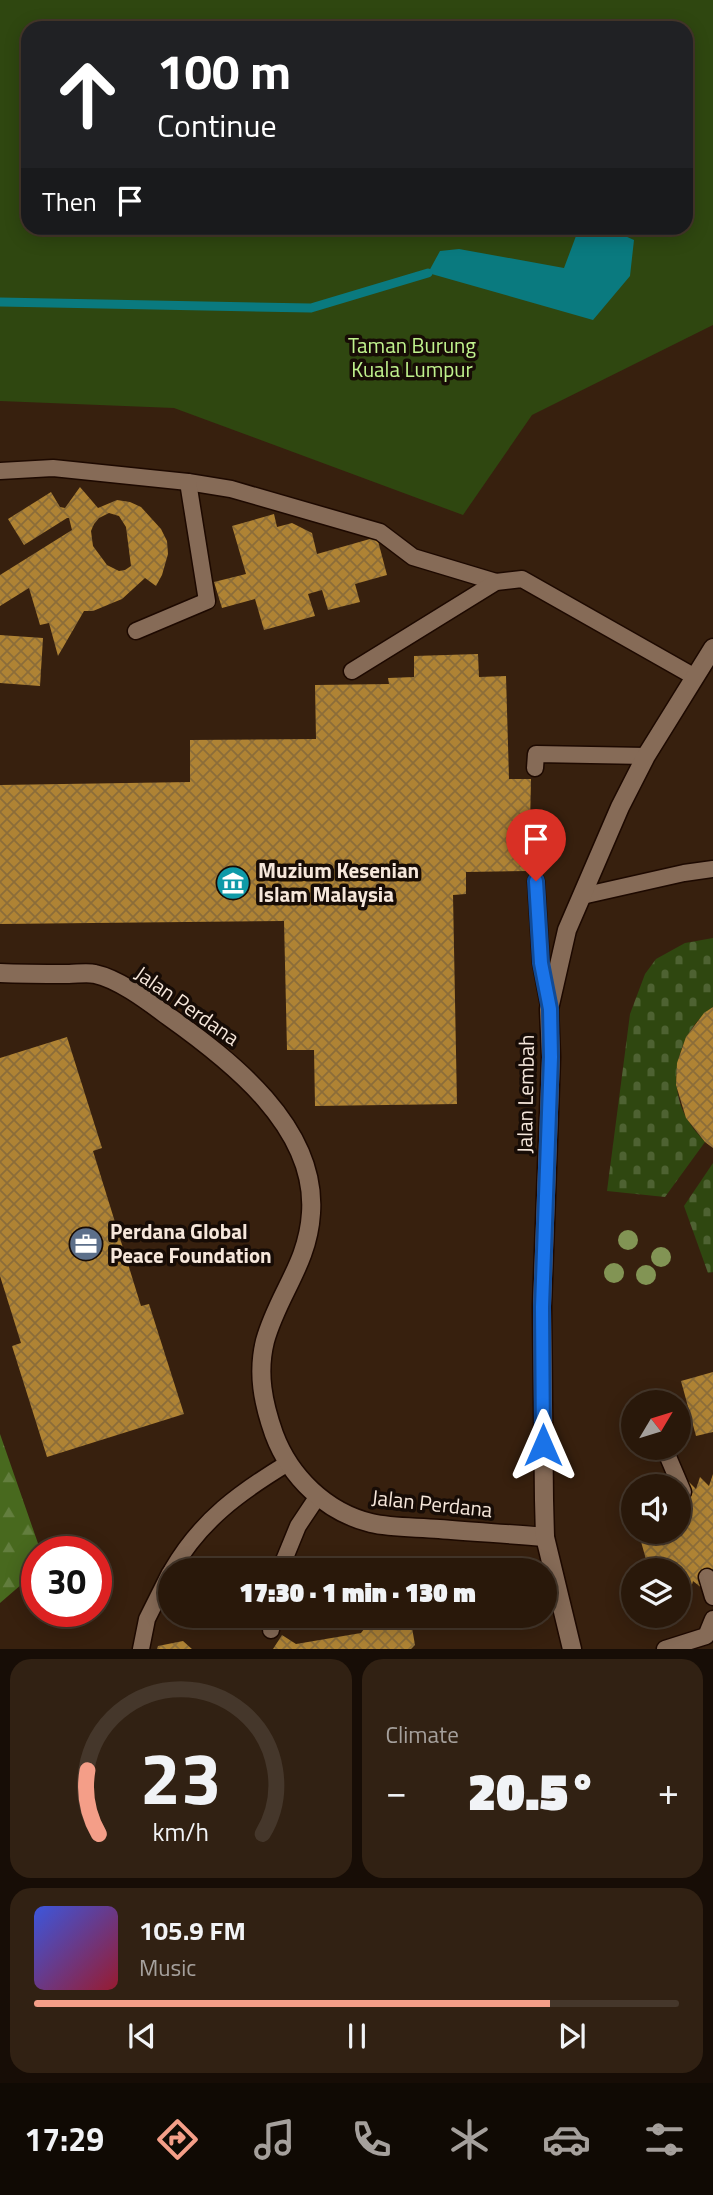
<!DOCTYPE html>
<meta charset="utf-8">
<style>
:root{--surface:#29180a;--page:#312113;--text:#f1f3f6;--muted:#a5a09c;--line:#45372b;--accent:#f49e88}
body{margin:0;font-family:"Titillium Web",sans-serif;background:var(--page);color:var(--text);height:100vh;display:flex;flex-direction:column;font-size:26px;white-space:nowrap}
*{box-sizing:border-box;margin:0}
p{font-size:23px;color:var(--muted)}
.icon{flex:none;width:38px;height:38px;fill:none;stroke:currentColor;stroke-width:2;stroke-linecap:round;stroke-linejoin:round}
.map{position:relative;height:1649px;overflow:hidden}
.side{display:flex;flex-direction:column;gap:10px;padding:10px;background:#170d06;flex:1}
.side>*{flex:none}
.guide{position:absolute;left:21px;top:21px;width:672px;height:214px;border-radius:21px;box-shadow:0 4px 18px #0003,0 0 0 2px var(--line);background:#202124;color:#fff;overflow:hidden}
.needle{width:46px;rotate:52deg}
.fabs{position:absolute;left:621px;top:1390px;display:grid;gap:14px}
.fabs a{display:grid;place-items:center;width:70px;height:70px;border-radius:50%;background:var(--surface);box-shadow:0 4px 18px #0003,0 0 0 2px var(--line);font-size:35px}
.speed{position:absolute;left:21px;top:1536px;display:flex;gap:14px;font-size:35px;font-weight:700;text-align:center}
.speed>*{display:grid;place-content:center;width:91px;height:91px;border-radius:50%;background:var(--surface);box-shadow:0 4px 18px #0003,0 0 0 2px var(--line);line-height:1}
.speed .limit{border:10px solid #d22;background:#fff;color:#111}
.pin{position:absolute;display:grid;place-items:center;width:60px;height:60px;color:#fff;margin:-72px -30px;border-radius:50% 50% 50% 0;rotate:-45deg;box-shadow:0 0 7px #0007}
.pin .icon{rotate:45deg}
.me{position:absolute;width:77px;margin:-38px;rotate:0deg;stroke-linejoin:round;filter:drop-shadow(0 0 5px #0008)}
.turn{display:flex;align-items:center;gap:24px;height:147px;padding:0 21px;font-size:32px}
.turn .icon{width:91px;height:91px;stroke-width:2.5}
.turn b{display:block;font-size:49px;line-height:60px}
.then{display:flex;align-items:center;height:66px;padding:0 21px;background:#0003;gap:14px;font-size:26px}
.big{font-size:52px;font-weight:800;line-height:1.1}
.side .tile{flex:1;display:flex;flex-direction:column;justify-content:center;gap:10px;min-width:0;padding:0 24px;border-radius:21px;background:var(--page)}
.side .dial{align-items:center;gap:0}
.dial svg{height:182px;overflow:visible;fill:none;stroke:var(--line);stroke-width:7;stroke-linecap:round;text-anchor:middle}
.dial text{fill:var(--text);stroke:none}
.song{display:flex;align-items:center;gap:21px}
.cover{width:84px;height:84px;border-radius:10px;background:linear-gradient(135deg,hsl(230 70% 55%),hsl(350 70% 35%))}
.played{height:7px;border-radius:4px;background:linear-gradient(90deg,var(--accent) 80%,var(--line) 80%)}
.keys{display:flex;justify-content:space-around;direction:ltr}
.heat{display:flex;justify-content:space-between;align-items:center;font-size:38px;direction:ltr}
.side .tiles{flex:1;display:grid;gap:10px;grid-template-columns:1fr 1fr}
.tile:last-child{grid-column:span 2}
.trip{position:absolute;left:158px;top:1558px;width:399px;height:70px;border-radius:35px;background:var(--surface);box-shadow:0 4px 18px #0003,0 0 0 2px var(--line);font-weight:800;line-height:70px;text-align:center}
.tabs{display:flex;height:112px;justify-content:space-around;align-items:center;background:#100a04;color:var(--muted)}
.tabs .icon{width:49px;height:49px}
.tabs .active{color:var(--accent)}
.tabs b{font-size:32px;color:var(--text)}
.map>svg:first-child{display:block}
</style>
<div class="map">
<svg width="713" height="1649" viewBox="0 0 713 1649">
<defs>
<pattern id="forest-firs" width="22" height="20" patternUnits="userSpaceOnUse" patternTransform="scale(1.75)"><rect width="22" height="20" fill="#48691e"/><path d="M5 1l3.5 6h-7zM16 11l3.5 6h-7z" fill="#637e3e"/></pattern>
<pattern id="cemetery-stones" width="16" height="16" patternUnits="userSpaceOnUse" patternTransform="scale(1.75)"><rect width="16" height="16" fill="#2f4710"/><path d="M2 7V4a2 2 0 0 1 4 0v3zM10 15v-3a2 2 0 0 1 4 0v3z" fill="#4e6232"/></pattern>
<pattern id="building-cross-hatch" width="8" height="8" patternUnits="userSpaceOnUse" patternTransform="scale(1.75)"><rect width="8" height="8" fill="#af8334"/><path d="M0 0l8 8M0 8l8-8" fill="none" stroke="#8c6d39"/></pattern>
</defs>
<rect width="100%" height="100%" fill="#37200e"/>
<path fill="url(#forest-firs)" d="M0 1434 41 1552H37V1571L0 1603Z"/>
<g fill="url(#cemetery-stones)">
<path d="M713 938V1007C678 1031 665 1084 688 1120 692 1128 699 1135 705 1142L665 1197 607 1191 630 1014 645 974 656 959 685 943Z"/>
<path d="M713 1163V1272L708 1273 684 1206Z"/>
</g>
<path fill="#2f4710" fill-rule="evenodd" d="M0 0H713V325L532 415 463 515 174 408 0 401ZM28 28H686V228H28Z"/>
<path fill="#0a7a7f" d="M579 228H607L634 240 630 276 593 320 428 273 440 251 459 249 564 268Z"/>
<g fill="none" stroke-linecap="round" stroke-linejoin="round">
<path stroke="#0a7a7f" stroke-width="9" d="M0 302 311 308 428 273"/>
</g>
<g fill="url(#building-cross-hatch)" fill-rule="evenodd">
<path d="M80 487 98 508 117 500 130 502 141 507 161 529 167 541 168 554 162 575 156 586 145 578 122 599 93 611H84L58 656 49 623 40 625 29 588 0 606V575L72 530 69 518H67L24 545 8 519 51 492 60 507 65 508ZM109 513 119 516 126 527 131 566 125 570 119 571 107 565 93 546 91 531 94 524 99 518Z"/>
<path d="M274 514 277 527 292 523 312 533 317 554 377 537 387 575 355 584 360 602 328 610 322 590 308 594 315 616 264 630 255 599 222 608 214 582 246 574 232 526Z"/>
<path d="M0 635 43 638 40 686 0 683Z"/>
<path d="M478 654 479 677 506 676 509 779H531L529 871 466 872V894L453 895 457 1104 315 1106 314 1050H287L284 921 0 924V785L190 782V740L316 739 315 685 389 684 388 678 414 677V656Z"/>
<path d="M713 1007V1148L705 1142 686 1118 676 1085 677 1063 686 1037 704 1013Z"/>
<path d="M67 1037 102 1148 93 1151 141 1306 149 1304 184 1414 47 1457 12 1346 21 1343 0 1276V1058Z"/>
<path d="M713 1372V1432L696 1436 681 1381Z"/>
<path d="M713 1474V1583L703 1589 693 1581 690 1592 679 1583V1570H649L638 1531H679V1488L683 1492 687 1480 696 1489 700 1477 709 1486Z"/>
<path d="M375 1615H403L411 1622 415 1645 411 1649H273L282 1635 296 1644 361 1633Z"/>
<path d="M183 1641 192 1649H157L158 1646Z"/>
</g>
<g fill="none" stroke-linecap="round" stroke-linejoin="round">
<g stroke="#1d0900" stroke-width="19">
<g id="lane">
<path d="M0 471 53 468 188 482 231 489 380 532 413 557 496 582"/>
<path d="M136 631 207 601 188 482"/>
<path d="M352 671 496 582 522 579 695 677"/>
<path d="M535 768 536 754 646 756"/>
<path d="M536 881 541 963 549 1006"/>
<path d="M582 896 684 873 713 869"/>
<path d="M666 1452 683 1492"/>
<path d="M172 1570C201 1520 240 1492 288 1463"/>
<path d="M280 1570 298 1526 318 1496"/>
<path d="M707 1577 713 1597"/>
<path d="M271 1630 272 1615"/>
<path d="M141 1649 147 1619 170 1573"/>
<path d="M665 1649 706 1636 713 1619"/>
</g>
</g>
<g stroke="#1d0900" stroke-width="21">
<g id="street">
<path d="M0 973C23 974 46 974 69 974 77 974 87 972 95 974 119 979 149 1002 168 1016 230 1060 317 1127 311 1213 308 1264 278 1294 265 1341 257 1373 263 1403 274 1434 290 1477 326 1512 371 1523 392 1528 417 1527 439 1529 475 1532 510 1534 545 1537"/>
<path d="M572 1649 545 1537 544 1500 542 1306 551 1057 549 1009 567 930 620 807 646 756 713 648"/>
</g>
</g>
<use href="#lane" stroke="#866b57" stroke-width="16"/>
<use href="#street" stroke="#866b57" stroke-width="18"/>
</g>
<g fill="#829454">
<circle cx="628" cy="1240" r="10"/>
<circle cx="661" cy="1257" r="10"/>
<circle cx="614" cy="1273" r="10"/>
<circle cx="646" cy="1275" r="10"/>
</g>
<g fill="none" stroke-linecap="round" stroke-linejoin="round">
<g stroke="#114b97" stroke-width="18">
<path id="route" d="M536 881 541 963 550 1009 551 1057 542 1307 543 1445"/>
</g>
<use href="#route" stroke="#1a73e8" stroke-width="12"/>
</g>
<defs>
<g id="museum-disc" transform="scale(1.75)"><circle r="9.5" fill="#0f9aa8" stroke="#170c06"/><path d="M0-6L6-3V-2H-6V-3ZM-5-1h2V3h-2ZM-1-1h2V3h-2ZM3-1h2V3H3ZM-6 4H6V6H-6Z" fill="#fff"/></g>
<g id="office-disc" transform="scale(1.75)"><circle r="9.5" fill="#5c6f8a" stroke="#170c06"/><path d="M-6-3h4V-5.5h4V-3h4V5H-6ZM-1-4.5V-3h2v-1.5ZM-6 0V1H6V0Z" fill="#fff"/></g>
</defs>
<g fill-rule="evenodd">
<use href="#museum-disc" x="233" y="883"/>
<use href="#office-disc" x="86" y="1244"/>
</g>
<g text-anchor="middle" stroke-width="7" stroke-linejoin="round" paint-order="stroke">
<g font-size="21" fill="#c0f28d" stroke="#170c06">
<text x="412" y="353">Taman Burung<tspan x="412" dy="24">Kuala Lumpur</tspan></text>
</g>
<g font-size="21" font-weight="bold" fill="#f6e7db" stroke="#170c06" text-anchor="start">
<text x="258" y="878">Muzium Kesenian<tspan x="258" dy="24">Islam Malaysia</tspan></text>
<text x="110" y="1239">Perdana Global<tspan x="110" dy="24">Peace Foundation</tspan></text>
</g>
<g font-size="21" fill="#f6e7db" stroke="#170c06">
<text transform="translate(187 1006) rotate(35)" y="7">Jalan Perdana</text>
<text transform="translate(526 1094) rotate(-89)" y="7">Jalan Lembah</text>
<text transform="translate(432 1504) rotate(6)" y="7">Jalan Perdana</text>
</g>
</g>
</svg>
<div class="fabs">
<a><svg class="needle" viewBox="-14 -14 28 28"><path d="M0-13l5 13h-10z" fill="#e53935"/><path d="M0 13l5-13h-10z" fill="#a5a09c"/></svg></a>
<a><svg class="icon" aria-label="sound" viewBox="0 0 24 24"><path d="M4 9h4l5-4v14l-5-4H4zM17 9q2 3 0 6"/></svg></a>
<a><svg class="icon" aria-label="layers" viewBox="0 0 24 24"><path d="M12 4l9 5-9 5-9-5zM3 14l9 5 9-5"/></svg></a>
</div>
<div class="speed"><div class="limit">30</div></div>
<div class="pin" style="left:536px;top:881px;background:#d93025"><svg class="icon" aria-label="arrive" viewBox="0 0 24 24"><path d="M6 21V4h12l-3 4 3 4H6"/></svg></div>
<svg class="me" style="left:543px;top:1445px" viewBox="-20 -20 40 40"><path d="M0-17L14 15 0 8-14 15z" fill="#1a73e8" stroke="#fff" stroke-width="4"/></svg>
<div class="trip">17:30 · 1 min · 130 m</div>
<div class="guide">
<div class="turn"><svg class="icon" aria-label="ahead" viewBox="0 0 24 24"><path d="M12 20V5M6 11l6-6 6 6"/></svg><div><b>100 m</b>Continue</div></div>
<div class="then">Then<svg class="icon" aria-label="arrive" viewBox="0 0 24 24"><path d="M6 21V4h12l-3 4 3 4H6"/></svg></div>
</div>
</div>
<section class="side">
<div class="tiles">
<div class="tile dial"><svg viewBox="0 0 100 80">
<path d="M14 69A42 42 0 1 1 86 69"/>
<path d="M14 69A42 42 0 0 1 9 41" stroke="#f49e88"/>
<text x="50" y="56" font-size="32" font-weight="700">23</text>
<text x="50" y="72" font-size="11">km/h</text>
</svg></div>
<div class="tile"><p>Climate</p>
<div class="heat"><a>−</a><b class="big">20.5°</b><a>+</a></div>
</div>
<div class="tile">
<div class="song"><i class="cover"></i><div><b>105.9 FM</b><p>Music</p></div></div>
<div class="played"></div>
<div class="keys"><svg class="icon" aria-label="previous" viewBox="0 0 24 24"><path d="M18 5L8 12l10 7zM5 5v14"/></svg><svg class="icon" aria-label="pause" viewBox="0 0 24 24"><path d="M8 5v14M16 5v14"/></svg><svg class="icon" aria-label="next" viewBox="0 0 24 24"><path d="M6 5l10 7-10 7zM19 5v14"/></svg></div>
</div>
</div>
</section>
<nav class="tabs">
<b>17:29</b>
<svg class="icon active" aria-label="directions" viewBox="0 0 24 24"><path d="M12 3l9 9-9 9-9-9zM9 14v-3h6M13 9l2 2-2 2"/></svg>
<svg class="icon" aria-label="music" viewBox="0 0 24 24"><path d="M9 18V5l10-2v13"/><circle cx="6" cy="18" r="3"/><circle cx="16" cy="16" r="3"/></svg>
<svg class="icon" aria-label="phone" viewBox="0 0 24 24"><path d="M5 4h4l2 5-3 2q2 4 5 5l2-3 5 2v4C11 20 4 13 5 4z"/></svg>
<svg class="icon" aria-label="climate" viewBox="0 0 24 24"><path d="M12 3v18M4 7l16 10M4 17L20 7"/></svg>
<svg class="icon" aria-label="car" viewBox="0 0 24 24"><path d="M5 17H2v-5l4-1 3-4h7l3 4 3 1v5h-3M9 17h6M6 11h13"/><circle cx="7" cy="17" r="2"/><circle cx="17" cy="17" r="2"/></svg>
<svg class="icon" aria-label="filters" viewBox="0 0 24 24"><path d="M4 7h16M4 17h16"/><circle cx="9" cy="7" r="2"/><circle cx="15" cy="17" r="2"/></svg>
</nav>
